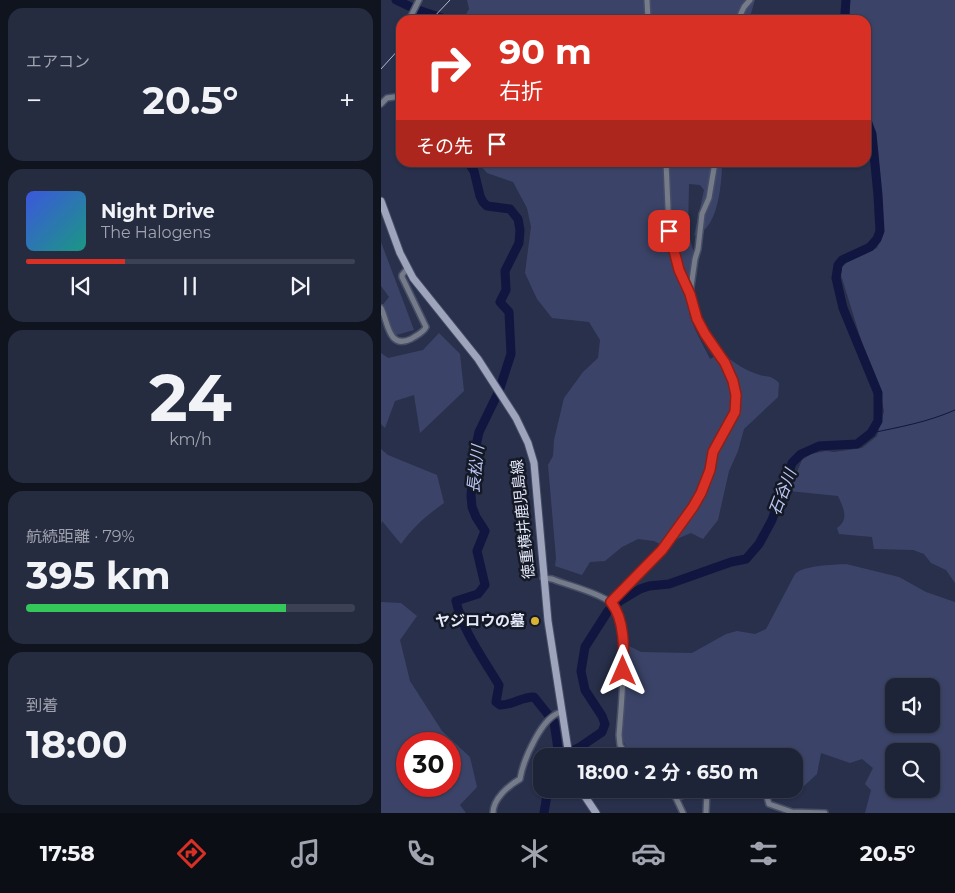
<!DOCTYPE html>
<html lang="ja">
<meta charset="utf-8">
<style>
:root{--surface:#1e2438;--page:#262c40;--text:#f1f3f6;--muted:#a1a4ae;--line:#3c4153;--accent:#d93025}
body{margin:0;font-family:Montserrat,"Noto Sans JP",sans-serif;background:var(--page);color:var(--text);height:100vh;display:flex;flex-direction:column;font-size:19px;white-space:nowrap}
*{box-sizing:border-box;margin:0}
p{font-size:16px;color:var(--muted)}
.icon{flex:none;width:28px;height:28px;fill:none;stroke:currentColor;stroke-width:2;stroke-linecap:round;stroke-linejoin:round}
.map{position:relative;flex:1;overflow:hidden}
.drawer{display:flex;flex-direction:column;gap:8px;padding:8px;background:#10141f;width:381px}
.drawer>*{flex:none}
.guide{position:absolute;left:15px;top:15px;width:475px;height:152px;border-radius:15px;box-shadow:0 1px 4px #0004,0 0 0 1px var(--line);background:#d93025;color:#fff;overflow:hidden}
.tools{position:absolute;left:504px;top:678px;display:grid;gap:10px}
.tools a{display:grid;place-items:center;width:55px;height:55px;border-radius:10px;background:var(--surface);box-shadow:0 1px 4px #0004,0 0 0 1px var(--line);font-size:25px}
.speed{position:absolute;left:15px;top:732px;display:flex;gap:10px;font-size:25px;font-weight:700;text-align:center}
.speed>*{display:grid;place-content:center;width:65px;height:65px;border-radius:50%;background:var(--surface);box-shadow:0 1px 4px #0004,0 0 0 1px var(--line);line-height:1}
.speed .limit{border:8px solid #d22;background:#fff;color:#111}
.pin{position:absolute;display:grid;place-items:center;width:42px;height:42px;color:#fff;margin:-21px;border-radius:10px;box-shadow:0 2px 8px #0006}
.me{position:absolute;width:55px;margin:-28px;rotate:0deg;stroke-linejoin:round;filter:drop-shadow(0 0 4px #0008)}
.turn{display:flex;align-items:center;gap:18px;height:105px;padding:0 20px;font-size:22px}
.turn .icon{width:65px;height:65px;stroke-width:2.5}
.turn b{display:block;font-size:35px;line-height:42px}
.then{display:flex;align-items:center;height:48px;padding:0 20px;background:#0003;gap:10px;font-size:19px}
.big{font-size:38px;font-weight:700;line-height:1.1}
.drawer .tile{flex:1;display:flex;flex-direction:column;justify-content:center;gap:8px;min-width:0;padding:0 18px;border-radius:15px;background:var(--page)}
.drawer .dial{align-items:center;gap:0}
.dial b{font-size:65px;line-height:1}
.song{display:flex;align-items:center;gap:15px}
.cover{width:60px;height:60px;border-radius:8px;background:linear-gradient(135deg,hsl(230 70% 55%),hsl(170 70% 35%))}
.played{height:5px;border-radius:2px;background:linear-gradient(90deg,var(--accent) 30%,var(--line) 30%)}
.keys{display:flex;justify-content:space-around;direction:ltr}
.heat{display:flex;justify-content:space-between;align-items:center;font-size:28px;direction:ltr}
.charge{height:8px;border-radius:4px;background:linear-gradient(90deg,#34c759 79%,var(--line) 0)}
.trip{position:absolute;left:152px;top:748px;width:270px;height:50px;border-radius:15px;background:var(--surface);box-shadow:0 1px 4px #0004,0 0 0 1px var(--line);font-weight:700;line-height:50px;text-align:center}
.dock{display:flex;height:80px;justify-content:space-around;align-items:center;background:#0c0e16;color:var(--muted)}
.dock .icon{width:35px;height:35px}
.dock .active{color:var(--accent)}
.dock b{font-size:22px;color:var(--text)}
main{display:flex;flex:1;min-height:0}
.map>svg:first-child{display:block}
</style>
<main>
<section class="drawer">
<div class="tile"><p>エアコン</p>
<div class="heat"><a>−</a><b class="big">20.5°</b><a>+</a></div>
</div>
<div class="tile">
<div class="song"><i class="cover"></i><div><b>Night Drive</b><p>The Halogens</p></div></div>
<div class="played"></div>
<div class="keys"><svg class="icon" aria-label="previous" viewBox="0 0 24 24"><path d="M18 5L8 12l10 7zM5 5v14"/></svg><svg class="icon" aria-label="pause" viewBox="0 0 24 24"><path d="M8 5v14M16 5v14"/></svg><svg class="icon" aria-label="next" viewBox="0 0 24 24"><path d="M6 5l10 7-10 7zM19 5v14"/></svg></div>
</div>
<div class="tile dial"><b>24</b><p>km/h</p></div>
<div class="tile"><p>航続距離 · 79%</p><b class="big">395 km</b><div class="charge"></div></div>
<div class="tile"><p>到着</p><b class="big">18:00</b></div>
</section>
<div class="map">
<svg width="574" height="813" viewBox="0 0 574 813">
<rect width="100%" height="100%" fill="#28304b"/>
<g fill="#3b4468" fill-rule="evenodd">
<path d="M86 0H374L368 20H83L82 19 88 9Z"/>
<path d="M469 0H574V583L565 570 550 563 543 554 532 550 493 549 491 537 458 534 456 528C469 519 462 507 457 496L408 491 421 460 430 454 445 451 453 452 481 448 496 436 503 411 497 382 481 343 460 275 461 267 468 260 496 248 503 231 497 151 485 95V20H469Z"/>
<path d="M97 163H341C341 180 338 213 326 227 323 231 317 234 313 236L323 190 319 185 308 184 307 232 316 264 311 310 308 313C313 330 322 344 329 359L340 353C351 361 363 370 376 374 386 378 389 374 398 383L397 397 363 429 357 451 348 471 337 520 322 539 310 533 298 538 285 547 273 541 257 539 241 547 224 561 209 562 201 575 174 566 175 558 167 465 172 456 173 440 183 398 202 372 217 358 219 340 208 322 171 318 156 299 144 273 150 227 146 208 132 182 106 173Z"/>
<path d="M0 242 33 330 12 336 0 307 8 297 0 286Z"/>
<path d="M58 333 79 354 83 391 39 433 33 395 14 401 4 428 0 424V353L7 358 42 350Z"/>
<path d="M0 449 7 455 56 475 63 503C46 515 32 527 20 544L1 521 0 525Z"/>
<path d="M465 564 518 577 545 592 574 602V813H484L490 790 484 784 492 768 481 759 469 763 440 753 436 774 423 786 414 782V756L250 755 241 739 246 645 260 652 311 653 345 634 356 631 374 634 385 629 414 574C423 565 452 565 465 564ZM512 686H550V724H512ZM512 751H550V789H512Z"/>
<path d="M0 602 20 603 36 616 19 640 29 681 61 731 89 757 96 787 79 805 85 813H0ZM26 744H69V786H26Z"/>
</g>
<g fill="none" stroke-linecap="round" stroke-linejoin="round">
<path stroke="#10163f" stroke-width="1" d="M490 433C519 427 547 422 574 410"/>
<g stroke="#10163f" stroke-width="9">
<path d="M15 0 34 9 67 20"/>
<path d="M465 0 464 13 465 20"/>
<path d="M87 162 93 171 99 196 102 202 106 206 129 209 137 219 139 230 138 243 124 271 125 290 119 302 128 312 130 354 118 391 98 432 93 455 90 496 91 507 95 517 104 531 96 551 104 585 97 594 75 601C82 632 102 658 118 685L115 702 119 705C132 705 140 697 153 697L173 722 178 756"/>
<path d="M181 756 199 747 221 732 224 724 221 716 204 690 200 671 204 647 227 611 239 601 259 589 268 586 288 584 350 562 365 559 378 544 391 520 411 463 420 454 438 446 476 444 490 433 497 421V393L462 308 455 278 457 265 461 260 489 247 496 239 499 231 497 195 491 134 485 118"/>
<path d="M163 813 167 789"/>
</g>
<g stroke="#464e67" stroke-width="8">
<g id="minor">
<path d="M266 0 267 20"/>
<path d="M28 20 38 0"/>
<path d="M357 20 363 7 369 0"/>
<path d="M0 104 6 98 20 96"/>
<path d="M309 294 314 259 317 249 321 214 328 198 334 162"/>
<path d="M0 308C7 321 7 350 30 339 36 335 42 333 45 327L21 277V275L26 269"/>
<path d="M162 578 171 579C186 585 216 592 229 602 250 619 240 708 238 735L239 745 246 756"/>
<path d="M230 602 281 550 312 507 320 493 329 470 332 452 354 413 355 395 352 381 344 363 323 334 316 319 309 295 298 270 288 231 285 162"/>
<path d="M287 789 295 798 302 813"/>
<path d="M381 789 385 794 388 804 411 812 444 813"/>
<path d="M295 798 305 794 326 791 345 793 356 789"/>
<path d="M112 813C112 799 127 786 139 779 142 761 161 715 181 712"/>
<path d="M325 813 326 791"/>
</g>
</g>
<g stroke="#464e67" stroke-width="9">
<g id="secondary">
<path d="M0 201 19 253 32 278 97 359 135 418 147 443 153 463 167 621 188 756"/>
<path d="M199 789 215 813"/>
</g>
</g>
<use href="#minor" stroke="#767b89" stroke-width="5"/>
<use href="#secondary" stroke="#9da4bb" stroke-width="7"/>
<g stroke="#b3bace" stroke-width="1">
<path d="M50 20 69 0"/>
<path d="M0 69 20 47"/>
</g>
</g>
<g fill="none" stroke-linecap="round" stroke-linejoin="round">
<g stroke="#8d1f18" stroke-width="12">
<path id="route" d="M242 671C243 649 244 620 230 602L281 550 312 507 320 493 329 470 332 452 354 412 355 395 352 381 344 363 324 334 316 319 309 294 298 270 288 231"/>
</g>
<use href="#route" stroke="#d93025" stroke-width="9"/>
</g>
<circle fill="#d9b334" stroke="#151925" stroke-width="2" cx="154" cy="621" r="5"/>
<g text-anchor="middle" stroke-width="5" stroke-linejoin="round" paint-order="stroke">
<g font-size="15" fill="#e4eafc" stroke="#151925">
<text transform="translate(142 519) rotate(-96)" y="5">徳重横井鹿児島線</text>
</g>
<g font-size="15" font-weight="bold" fill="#e4eafc" stroke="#151925" text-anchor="end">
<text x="144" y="626">ヤジロウの墓</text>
</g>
<g font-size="16" font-style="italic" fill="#bbc9f6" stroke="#151925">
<text transform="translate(94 469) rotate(-84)" y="6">長松川</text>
<text transform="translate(401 492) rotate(-69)" y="6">石谷川</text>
</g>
</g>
</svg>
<div class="tools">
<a><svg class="icon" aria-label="sound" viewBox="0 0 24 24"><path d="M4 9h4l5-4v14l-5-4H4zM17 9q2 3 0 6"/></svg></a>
<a><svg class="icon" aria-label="search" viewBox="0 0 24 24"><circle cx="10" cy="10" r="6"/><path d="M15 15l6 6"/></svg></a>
</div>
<div class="speed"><div class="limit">30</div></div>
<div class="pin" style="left:288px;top:231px;background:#d93025"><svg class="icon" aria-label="arrive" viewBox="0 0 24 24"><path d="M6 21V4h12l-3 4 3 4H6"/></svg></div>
<svg class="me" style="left:242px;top:671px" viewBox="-20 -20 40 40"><path d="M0-17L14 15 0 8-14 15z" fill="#d93025" stroke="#fff" stroke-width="4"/></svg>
<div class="trip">18:00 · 2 分 · 650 m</div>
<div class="guide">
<div class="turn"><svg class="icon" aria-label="right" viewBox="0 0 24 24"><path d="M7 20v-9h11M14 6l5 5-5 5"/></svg><div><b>90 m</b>右折</div></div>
<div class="then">その先<svg class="icon" aria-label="arrive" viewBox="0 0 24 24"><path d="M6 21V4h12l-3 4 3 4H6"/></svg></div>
</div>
</div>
</main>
<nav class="dock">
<b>17:58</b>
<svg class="icon active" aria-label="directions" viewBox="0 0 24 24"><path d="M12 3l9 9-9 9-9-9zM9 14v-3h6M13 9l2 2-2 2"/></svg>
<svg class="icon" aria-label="music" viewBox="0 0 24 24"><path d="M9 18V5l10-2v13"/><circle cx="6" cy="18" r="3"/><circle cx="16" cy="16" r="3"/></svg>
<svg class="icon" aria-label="phone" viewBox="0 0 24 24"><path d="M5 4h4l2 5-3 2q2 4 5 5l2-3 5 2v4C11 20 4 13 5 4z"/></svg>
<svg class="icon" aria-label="climate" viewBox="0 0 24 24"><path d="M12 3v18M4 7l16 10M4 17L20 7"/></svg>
<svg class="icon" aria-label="car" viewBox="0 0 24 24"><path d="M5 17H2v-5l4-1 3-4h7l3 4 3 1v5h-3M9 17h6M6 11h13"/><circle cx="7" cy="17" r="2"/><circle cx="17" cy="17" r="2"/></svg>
<svg class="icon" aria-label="filters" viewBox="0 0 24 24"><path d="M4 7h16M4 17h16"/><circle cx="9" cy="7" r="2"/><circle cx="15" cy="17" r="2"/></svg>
<b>20.5°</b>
</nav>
